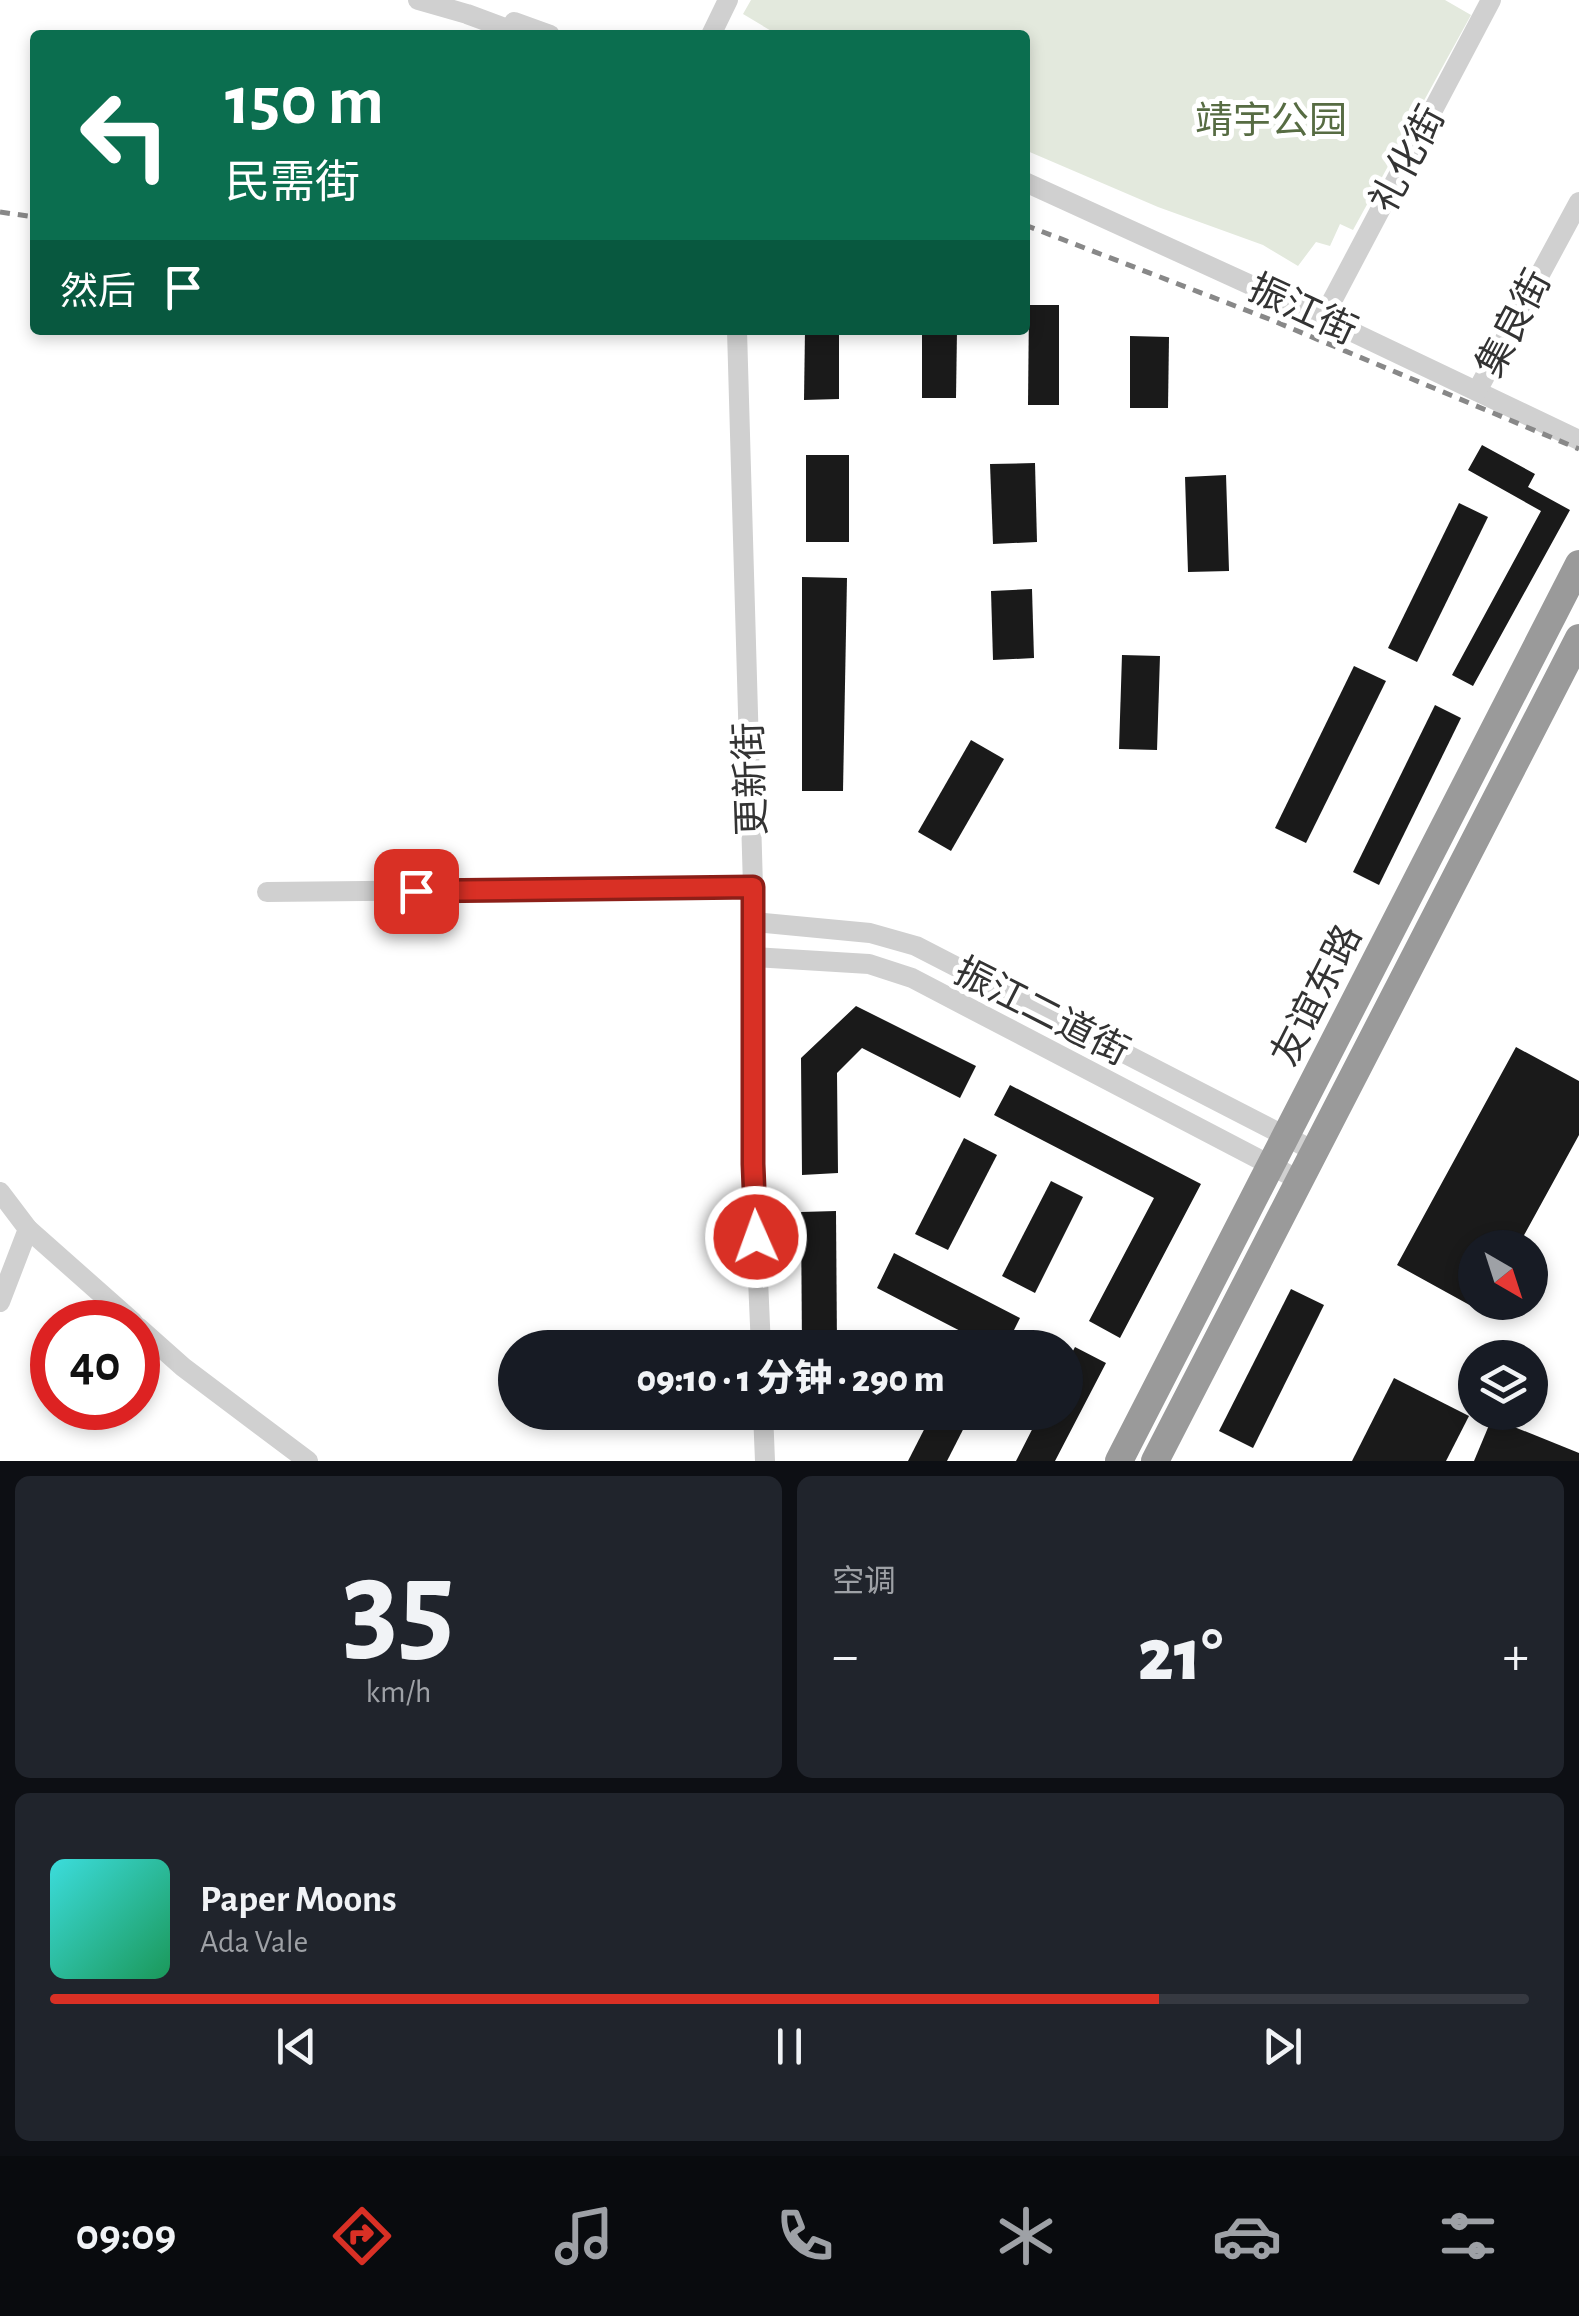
<!DOCTYPE html>
<html lang="zh">
<meta charset="utf-8">
<style>
:root{--surface:#171b24;--page:#20242c;--text:#f1f3f6;--muted:#9ea1a6;--line:#363941;--accent:#d93025}
body{margin:0;font-family:"Alegreya Sans","Noto Sans SC",sans-serif;background:var(--page);color:var(--text);height:100vh;display:flex;flex-direction:column;font-size:38px;white-space:nowrap}
*{box-sizing:border-box;margin:0}
p{font-size:32px;color:var(--muted)}
.icon{flex:none;width:55px;height:55px;fill:none;stroke:currentColor;stroke-width:2;stroke-linecap:round;stroke-linejoin:round}
.map{position:relative;height:1461px;overflow:hidden}
.side{display:flex;flex-direction:column;gap:15px;padding:15px;background:#0d0f14;flex:1}
.side>*{flex:none}
.top-card{position:absolute;left:30px;top:30px;width:1000px;height:305px;border-radius:10px;box-shadow:0 5px 15px #0003;background:#0b6e4f;color:#fff;overflow:hidden}
.needle{width:65px;rotate:141deg}
.buttons{position:absolute;left:1458px;top:1230px;display:grid;gap:20px}
.buttons a{display:grid;place-items:center;width:90px;height:90px;border-radius:50%;background:var(--surface);box-shadow:0 5px 15px #0003;font-size:50px}
.speed{position:absolute;left:30px;top:1300px;display:flex;gap:20px;font-size:50px;font-weight:700;text-align:center}
.speed>*{display:grid;place-content:center;width:130px;height:130px;border-radius:50%;background:var(--surface);box-shadow:0 5px 15px #0003;line-height:1}
.speed .limit{border:15px solid #d22;background:#fff;color:#111}
.pin{position:absolute;display:grid;place-items:center;width:85px;height:85px;color:#fff;margin:-42px;border-radius:20px;box-shadow:0 5px 15px #0006}
.me{position:absolute;width:110px;margin:-55px;rotate:358deg;stroke-linejoin:round;filter:drop-shadow(0 0 8px #0008)}
.turn{display:flex;align-items:center;gap:35px;height:210px;padding:0 30px;font-size:45px}
.turn .icon{width:130px;height:130px;stroke-width:2.5}
.turn b{display:block;font-size:70px;line-height:85px}
.then{display:flex;align-items:center;height:95px;padding:0 30px;background:#0003;gap:20px;font-size:38px}
.big{font-size:75px;font-weight:800;line-height:1.1}
.side .tile{flex:1;display:flex;flex-direction:column;justify-content:center;gap:15px;min-width:0;padding:0 35px;border-radius:15px;background:var(--page)}
.side .dial{align-items:center;gap:0}
.dial b{font-size:130px;line-height:1}
.song{display:flex;align-items:center;gap:30px}
.cover{width:120px;height:120px;border-radius:15px;background:linear-gradient(135deg,hsl(180 70% 55%),hsl(150 70% 35%))}
.played{height:10px;border-radius:5px;background:linear-gradient(90deg,var(--accent) 75%,var(--line) 75%)}
.keys{display:flex;justify-content:space-around;direction:ltr}
.heat{display:flex;justify-content:space-between;align-items:center;font-size:55px;direction:ltr}
.side .tiles{flex:1;display:grid;gap:15px;grid-template-columns:1fr 1fr}
.tile:last-child{grid-column:span 2}
.trip{position:absolute;left:498px;top:1330px;width:585px;height:100px;border-radius:50px;background:var(--surface);box-shadow:0 5px 15px #0003;font-weight:800;line-height:100px;text-align:center}
.dock{display:flex;height:160px;justify-content:space-around;align-items:center;background:#090b0e;color:var(--muted)}
.dock .icon{width:70px;height:70px}
.dock .on{color:var(--accent)}
.dock b{font-size:45px;color:var(--text)}
.map>svg:first-child{display:block}
</style>
<div class="map">
<svg width="1579" height="1461" viewBox="0 0 1579 1461">
<rect width="100%" height="100%" fill="#fff"/>
<path fill="#e3e9dd" d="M751 0H1445L1471 15 1353 230 1340 224 1330 246 1316 242 1298 266 1263 245 1158 207 1025 150V35H778L743 14Z"/>
<g fill="#1a1a1a">
<path d="M1029 305H1059V405H1028Z"/>
<path d="M805 330H839V399L804 400Z"/>
<path d="M922 330H957L956 398H922Z"/>
<path d="M1130 336 1169 337 1168 408H1130Z"/>
<path d="M1482 445 1535 474 1528 487 1570 510 1473 686 1452 675 1541 511 1468 470Z"/>
<rect x="806" y="455" width="43" height="87"/>
<path d="M1035 463 1037 542 993 544 990 464Z"/>
<path d="M1226 475 1229 571 1188 572 1185 477Z"/>
<path d="M1459 503 1488 517 1417 662 1388 648Z"/>
<path d="M802 577 847 578 843 791H802Z"/>
<path d="M1032 589 1034 658 993 660 991 591Z"/>
<path d="M1122 655 1160 656 1157 750 1119 749Z"/>
<path d="M1354 666 1386 681 1306 843 1275 828Z"/>
<path d="M1435 705 1461 718 1379 885 1353 872Z"/>
<path d="M971 740 1004 759 951 851 918 832Z"/>
<path d="M856 1006 976 1066 960 1098 862 1048 837 1073 838 1173 802 1175 801 1058Z"/>
<path d="M1516 1047 1579 1081V1135L1517 1248H1475V1308L1397 1265Z"/>
<path d="M1010 1085 1201 1184 1120 1338 1089 1321 1154 1198 994 1115Z"/>
<path d="M964 1138 997 1155 948 1250 915 1234Z"/>
<path d="M1051 1181 1083 1197 1035 1293 1002 1276Z"/>
<path d="M836 1211 837 1348H802L801 1212Z"/>
<path d="M894 1253 1020 1318 1005 1348H966L972 1337 877 1288Z"/>
<path d="M1291 1289 1324 1305 1253 1448 1219 1431Z"/>
<path d="M1075 1347 1106 1363 1055 1461H1016L1041 1412H1065V1366Z"/>
<path d="M1394 1378 1469 1416 1446 1461H1352Z"/>
<path d="M933 1412H972L947 1461H908Z"/>
<path d="M1492 1418 1579 1453V1461H1474Z"/>
</g>
<g fill="none" stroke-linecap="round" stroke-linejoin="round">
<g stroke="#d0d0d0" stroke-width="20">
<path d="M418 0 467 14 524 35"/>
<path d="M514 22 550 35"/>
<path d="M711 35 728 0"/>
<path d="M1025 182 1323 318 1579 440"/>
<path d="M1323 318 1491 0"/>
<path d="M737 330 754 922 753 1164 761 1348"/>
<path d="M1477 391 1579 202"/>
<path d="M267 892 753 887"/>
<path d="M754 922 870 933 916 946 1314 1151"/>
<path d="M754 957 869 964 912 978 1299 1180"/>
<path d="M0 1192 28 1229 0 1302"/>
<path d="M28 1229 133 1322"/>
<path d="M138 1327 183 1367 308 1461"/>
<path d="M763 1412 765 1461"/>
</g>
<g stroke="#9a9a9a" stroke-width="28">
<path d="M1119 1461 1579 564"/>
<path d="M1155 1461 1579 638"/>
</g>
<g stroke="#888" stroke-width="5" stroke-dasharray="10 8" stroke-linecap="butt">
<path d="M0 212 35 217"/>
<path d="M1025 225 1269 319 1579 449"/>
</g>
</g>
<g fill="none" stroke-linecap="round" stroke-linejoin="round">
<g stroke="#8d1f18" stroke-width="25">
<path id="route" d="M416 891 753 887V1164L756 1237"/>
</g>
<use href="#route" stroke="#d93025" stroke-width="18"/>
</g>
<g text-anchor="middle" stroke-width="10" stroke-linejoin="round" paint-order="stroke">
<g font-size="38" fill="#576c43" stroke="#fff">
<text x="1271" y="133">靖宇公园</text>
</g>
<g font-size="38" fill="#333" stroke="#fff">
<text transform="translate(1407 159) rotate(-62)" y="13">礼化街</text>
<text transform="translate(1303 309) rotate(25)" y="13">振江街</text>
<text transform="translate(1513 323) rotate(-62)" y="13">集良街</text>
<text transform="translate(750 779) rotate(-92)" y="13">更新街</text>
<text transform="translate(1316 995) rotate(-63)" y="13">友谊东路</text>
<text transform="translate(1042 1011) rotate(27)" y="13">振江二道街</text>
</g>
</g>
</svg>
<div class="buttons">
<a><svg class="needle" viewBox="-14 -14 28 28"><path d="M0-13l5 13h-10z" fill="#e53935"/><path d="M0 13l5-13h-10z" fill="#9ea1a6"/></svg></a>
<a><svg class="icon" aria-label="layers" viewBox="0 0 24 24"><path d="M12 4l9 5-9 5-9-5zM3 14l9 5 9-5"/></svg></a>
</div>
<div class="speed"><div class="limit">40</div></div>
<div class="pin" style="left:416px;top:891px;background:#d93025"><svg class="icon" aria-label="arrive" viewBox="0 0 24 24"><path d="M6 21V4h12l-3 4 3 4H6"/></svg></div>
<svg class="me" style="left:756px;top:1237px" viewBox="-20 -20 40 40"><circle r="17" fill="#d93025" stroke="#fff" stroke-width="3"/><path d="M0-11L8 9 0 5-8 9z" fill="#fff"/></svg>
<div class="trip">09:10 · 1 分钟 · 290 m</div>
<div class="top-card">
<div class="turn"><svg class="icon" aria-label="left" viewBox="0 0 24 24"><path d="M17 20v-9H6M10 6l-5 5 5 5"/></svg><div><b>150 m</b>民需街</div></div>
<div class="then">然后<svg class="icon" aria-label="arrive" viewBox="0 0 24 24"><path d="M6 21V4h12l-3 4 3 4H6"/></svg></div>
</div>
</div>
<section class="side">
<div class="tiles">
<div class="tile dial"><b>35</b><p>km/h</p></div>
<div class="tile"><p>空调</p>
<div class="heat"><a>−</a><b class="big">21°</b><a>+</a></div>
</div>
<div class="tile">
<div class="song"><i class="cover"></i><div><b>Paper Moons</b><p>Ada Vale</p></div></div>
<div class="played"></div>
<div class="keys"><svg class="icon" aria-label="previous" viewBox="0 0 24 24"><path d="M18 5L8 12l10 7zM5 5v14"/></svg><svg class="icon" aria-label="pause" viewBox="0 0 24 24"><path d="M8 5v14M16 5v14"/></svg><svg class="icon" aria-label="next" viewBox="0 0 24 24"><path d="M6 5l10 7-10 7zM19 5v14"/></svg></div>
</div>
</div>
</section>
<nav class="dock">
<b>09:09</b>
<svg class="icon on" aria-label="directions" viewBox="0 0 24 24"><path d="M12 3l9 9-9 9-9-9zM9 14v-3h6M13 9l2 2-2 2"/></svg>
<svg class="icon" aria-label="music" viewBox="0 0 24 24"><path d="M9 18V5l10-2v13"/><circle cx="6" cy="18" r="3"/><circle cx="16" cy="16" r="3"/></svg>
<svg class="icon" aria-label="phone" viewBox="0 0 24 24"><path d="M5 4h4l2 5-3 2q2 4 5 5l2-3 5 2v4C11 20 4 13 5 4z"/></svg>
<svg class="icon" aria-label="climate" viewBox="0 0 24 24"><path d="M12 3v18M4 7l16 10M4 17L20 7"/></svg>
<svg class="icon" aria-label="car" viewBox="0 0 24 24"><path d="M5 17H2v-5l4-1 3-4h7l3 4 3 1v5h-3M9 17h6M6 11h13"/><circle cx="7" cy="17" r="2"/><circle cx="17" cy="17" r="2"/></svg>
<svg class="icon" aria-label="filters" viewBox="0 0 24 24"><path d="M4 7h16M4 17h16"/><circle cx="9" cy="7" r="2"/><circle cx="15" cy="17" r="2"/></svg>
</nav>
